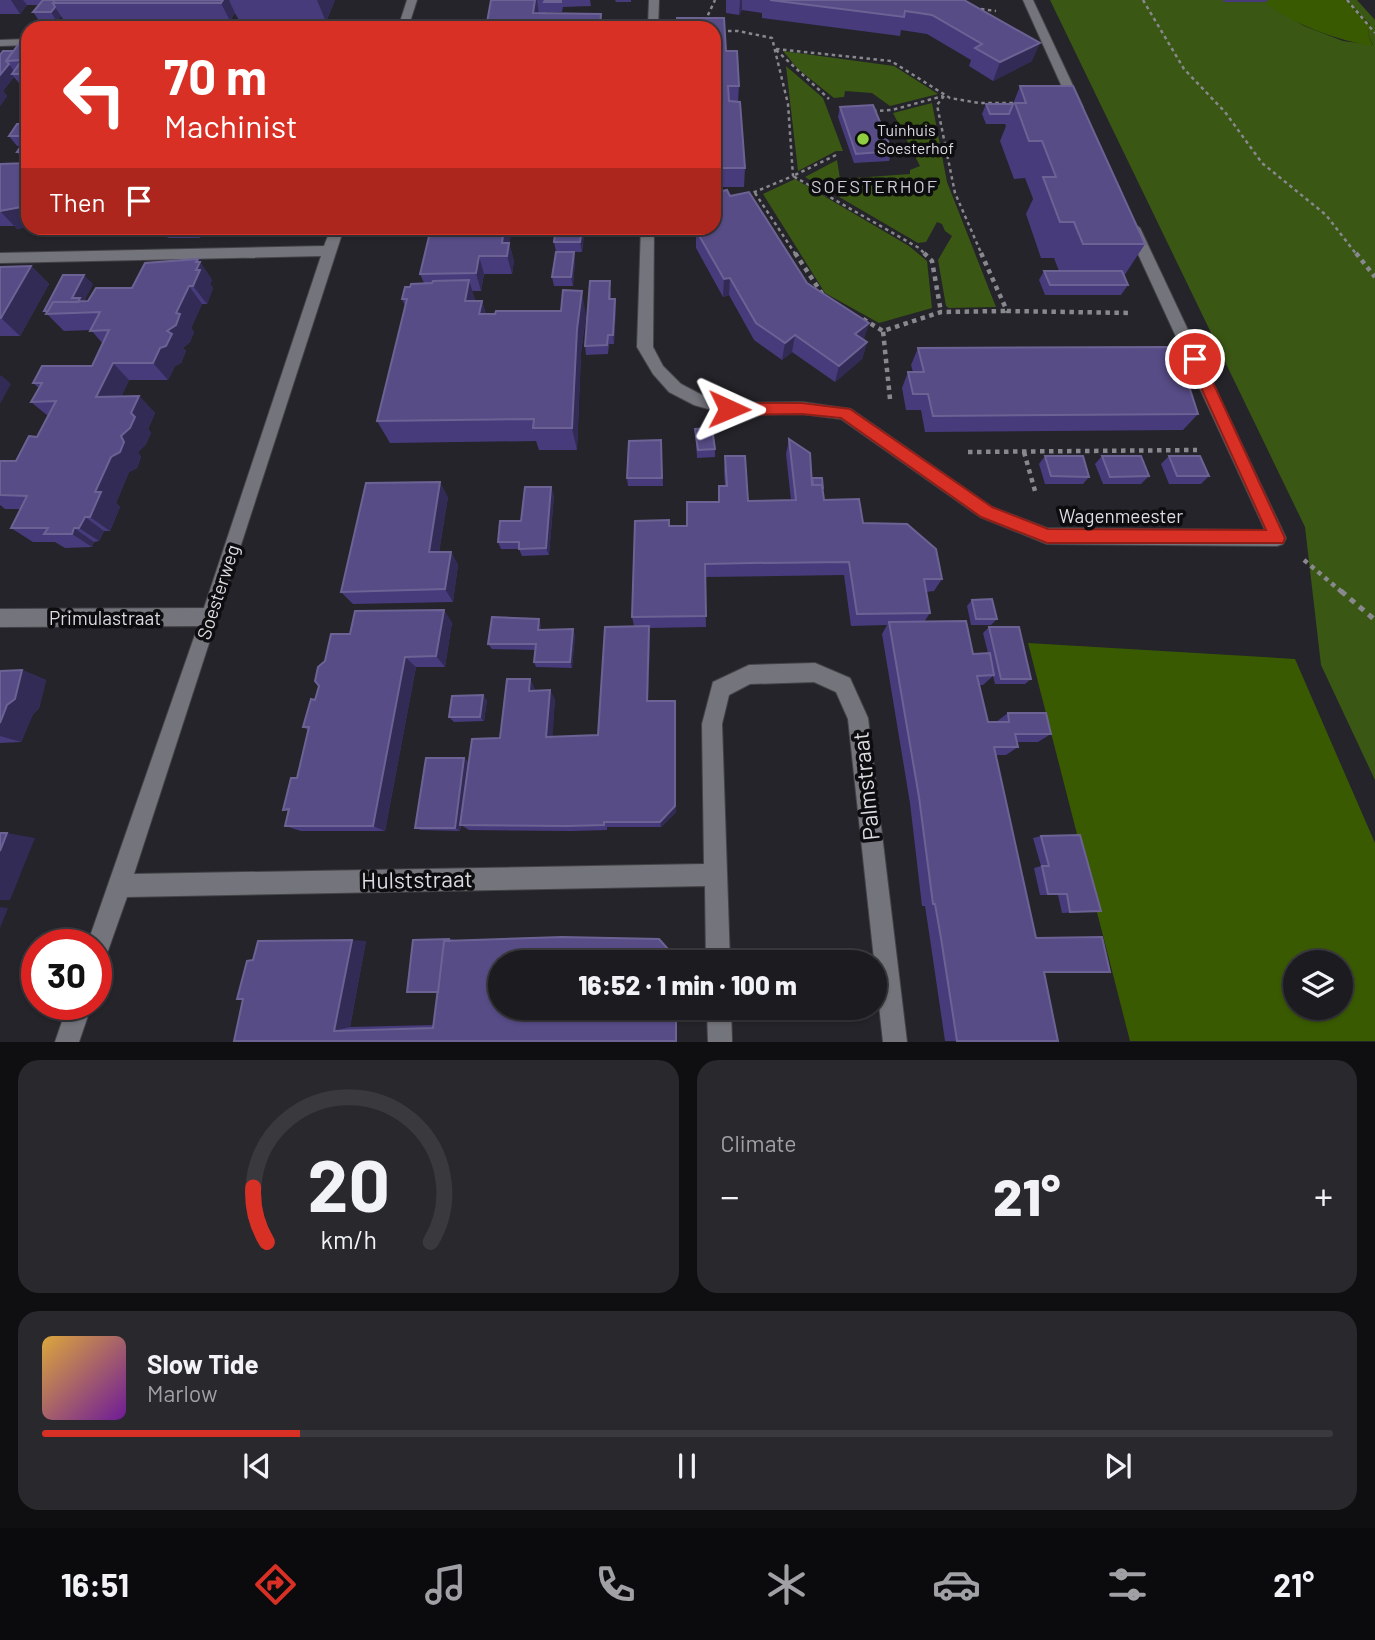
<!DOCTYPE html>
<meta charset="utf-8">
<style>
:root{--surface:#1b1b20;--page:#28282d;--text:#f1f3f6;--muted:#a0a1a5;--line:#39393e;--accent:#d93025}
body{margin:0;font-family:Barlow,sans-serif;background:var(--page);color:var(--text);height:100vh;display:flex;flex-direction:column;font-size:26px;white-space:nowrap}
*{box-sizing:border-box;margin:0}
p{font-size:23px;color:var(--muted)}
.icon{flex:none;width:38px;height:38px;fill:none;stroke:currentColor;stroke-width:2;stroke-linecap:round;stroke-linejoin:round}
.map{position:relative;height:1042px;overflow:hidden}
.sheet{display:flex;flex-direction:column;gap:18px;padding:18px;background:#0f0f12;flex:1}
.sheet>*{flex:none}
.top-card{position:absolute;left:21px;top:21px;width:700px;height:214px;border-radius:21px;box-shadow:0 2px 5px #0004,0 0 0 2px var(--line);background:#d93025;color:#fff;overflow:hidden}
.controls{position:absolute;left:1283px;top:950px;display:grid;gap:14px}
.controls a{display:grid;place-items:center;width:70px;height:70px;border-radius:50%;background:var(--surface);box-shadow:0 2px 5px #0004,0 0 0 2px var(--line);font-size:35px}
.speed{position:absolute;left:21px;top:929px;display:flex;gap:14px;font-size:35px;font-weight:700;text-align:center}
.speed>*{display:grid;place-content:center;width:91px;height:91px;border-radius:50%;background:var(--surface);box-shadow:0 2px 5px #0004,0 0 0 2px var(--line);line-height:1}
.speed .limit{border:10px solid #d22;background:#fff;color:#111}
.pin{position:absolute;display:grid;place-items:center;width:60px;height:60px;color:#fff;margin:-30px;border:4px solid #fff;border-radius:50%;box-shadow:0 2px 7px #0007}
.me{position:absolute;width:77px;margin:-38px;rotate:91deg;stroke-linejoin:round;filter:drop-shadow(0 0 5px #0008)}
.turn{display:flex;align-items:center;gap:24px;height:147px;padding:0 28px;font-size:32px}
.turn .icon{width:91px;height:91px;stroke-width:2.5}
.turn b{display:block;font-size:49px;line-height:60px}
.then{display:flex;align-items:center;height:66px;padding:0 28px;background:#0003;gap:14px;font-size:26px}
.big{font-size:52px;font-weight:800;line-height:1.1}
.sheet .tile{flex:1;display:flex;flex-direction:column;justify-content:center;gap:10px;min-width:0;padding:0 24px;border-radius:21px;background:var(--page)}
.sheet .dial{align-items:center;gap:0}
.dial svg{height:182px;overflow:visible;fill:none;stroke:var(--line);stroke-width:7;stroke-linecap:round;text-anchor:middle}
.dial text{fill:var(--text);stroke:none}
.song{display:flex;align-items:center;gap:21px}
.cover{width:84px;height:84px;border-radius:10px;background:linear-gradient(135deg,hsl(40 70% 55%),hsl(280 70% 35%))}
.played{height:7px;border-radius:4px;background:linear-gradient(90deg,var(--accent) 20%,var(--line) 20%)}
.keys{display:flex;justify-content:space-around;direction:ltr}
.heat{display:flex;justify-content:space-between;align-items:center;font-size:38px;direction:ltr}
.sheet .tiles{flex:1;display:grid;gap:18px;grid-template-columns:1fr 1fr}
.tile:last-child{grid-column:span 2}
.trip{position:absolute;left:488px;top:950px;width:399px;height:70px;border-radius:35px;background:var(--surface);box-shadow:0 2px 5px #0004,0 0 0 2px var(--line);font-weight:800;line-height:70px;text-align:center}
.tab-bar{display:flex;height:112px;justify-content:space-around;align-items:center;background:#0b0b0d;color:var(--muted)}
.tab-bar .icon{width:49px;height:49px}
.tab-bar .active{color:var(--accent)}
.tab-bar b{font-size:32px;color:var(--text)}
.map>svg:first-child{display:block}
</style>
<div class="map">
<svg width="1375" height="1042" viewBox="0 0 1375 1042">
<rect width="100%" height="100%" fill="#24242a"/>
<g fill="#3b5714">
<path d="M1050 0H1261L1304 26 1343 41 1373 45 1368 34 1370 24 1345 0H1357L1375 20V780L1321 665 1305 527Z"/>
<path d="M783 51 894 66 938 94 890 106 872 93 845 91 844 97 834 98 798 69Z"/>
<path d="M786 66 823 98 843 151H836L798 171Z"/>
<path d="M932 103 947 182 996 307 949 308 946 306 938 260 952 236 945 231 942 224 937 222 926 242 918 243 805 177 837 160 840 179 910 174V170L920 166 893 113Z"/>
<path d="M795 179 909 246 927 261 932 308 879 323 825 293 763 194Z"/>
</g>
<g fill="#395a00" fill-rule="evenodd">
<path d="M1261 0H1345L1370 25 1368 34 1373 46C1333 39 1294 25 1261 0Z"/>
<path d="M1028 643 1295 659 1375 843V1041H1130ZM1295 962H1340V1008H1295Z"/>
</g>
<g fill="none" stroke-linecap="round" stroke-linejoin="round">
<g stroke="#434348" stroke-width="2">
<g id="minor">
<path d="M407 0H417L408 28H398Z"/>
<path d="M649 0H659L658 28H648Z"/>
<path d="M1023 0H1033L1083 107 1081 110 1071 107Z"/>
<path d="M28 39V45L0 46V40Z"/>
<path d="M1133 223 1140 228 1286 538 1283 544 1277 546 1047 544 980 517 841 419 802 414 729 415 694 405 669 392 653 374 637 347 641 228H654L653 347 663 366 681 384 704 396 729 403 802 402 851 409 992 507 1047 528 1265 530 1126 228Z"/>
<path d="M331 228H344L134 874 704 864 702 724 713 682 749 665 815 663 850 678 868 718 907 1042H883L848 719 836 692 814 682 750 684 729 695 722 724 730 962H706L705 886 127 897 104 962 96 966V945H87L198 626 0 627V609L204 608 321 256 0 263V253L324 246Z"/>
<path d="M68 1004H92L79 1042H55Z"/>
<path d="M707 1008H731L732 1042H708Z"/>
</g>
</g>
<g stroke="#88888e" stroke-width="2.5" stroke-dasharray="3.5 3.5" stroke-linecap="butt">
<path d="M1143 0 1184 69 1225 112 1262 163 1326 215 1357 255"/>
<path d="M1347 0 1375 33"/>
<path d="M974 8 996 11"/>
<path d="M702 28 715 0"/>
<path d="M714 31H738L772 38 788 104 793 176 745 196"/>
<path d="M776 49 891 61 950 98 979 103H1018"/>
<path d="M776 50 829 99"/>
<path d="M944 96 937 105 955 193 982 255"/>
<path d="M873 111 892 110 943 96"/>
<path d="M836 155 793 176 919 248 926 255"/>
<path d="M755 193 796 255"/>
</g>
<g stroke="#88888e" stroke-width="4.5" stroke-dasharray="4.5 4.5" stroke-linecap="butt">
<path d="M795 253 823 295"/>
<path d="M924 253 932 261 941 312"/>
<path d="M981 253 1007 311 1132 313"/>
<path d="M1356 253 1375 277"/>
<path d="M863 319 883 331"/>
<path d="M890 399 883 331 941 312 1007 311"/>
<path d="M968 452 1197 450"/>
<path d="M1024 452 1035 491"/>
<path d="M1304 560 1343 593"/>
</g>
<path stroke="#88888e" stroke-width="5" stroke-dasharray="6 6" stroke-linecap="butt" d="M1341 591 1375 620"/>
<use href="#minor" fill="#74747c" fill-rule="evenodd"/>
</g>
<g fill="#473b7c">
<path d="M0 0H335L326 22H240L235 13 230 21 65 22 61 16 57 22H40L33 12 39 5H27L20 14H0Z"/>
<path d="M491 0H590L591 6 563 7 562 12H546V13L601 14 602 28H486Z"/>
<path d="M615 0H631V2H616Z"/>
<path d="M726 0H964L1032 61 993 81 969 66 971 60 927 34 901 30 900 36 762 18V13L742 10 739 15 726 13Z"/>
<path d="M1223 0H1268L1266 2H1224Z"/>
<path d="M714 28 726 51 739 86 738 102 745 168 744 187H714Z"/>
<path d="M28 41V93H27L14 77 3 91 7 96 0 106V55L13 51Z"/>
<path d="M1020 86 1145 244 1124 276 1128 285 1121 295H1045L1039 280 1044 271H1059L1054 258H1041L1026 214 1033 199 1032 196 1025 178 1014 179 1000 141 1006 126 1005 124H986L982 114 986 104H1013Z"/>
<path d="M840 107 892 151 889 161 854 163 838 117Z"/>
<path d="M28 124V162H25L17 152 20 146H17L9 136Z"/>
<path d="M28 163V227L17 229 15 226H0V164Z"/>
<path d="M730 196 807 283 867 342 862 359 835 382 792 352 782 360 754 340 729 295 723 297 696 248V230L699 229 698 228H714Z"/>
<path d="M160 228H205L200 238H168Z"/>
<path d="M431 228H509L511 235 509 243 514 261 512 274H484L481 291H472L475 301H482L486 314 586 315 581 353 577 450H539L536 441 390 443 377 421 405 306 402 299 410 287 424 283 420 274Z"/>
<path d="M556 228H583L584 234 582 252H574L575 261 573 286H554L552 277 556 252 554 242Z"/>
<path d="M198 259 212 280 210 284 213 288 207 304H202L191 328 194 332 190 342 183 348 186 351 181 363 175 366 168 380H129L121 397 139 396 155 413 148 429 151 433 146 444 138 452 141 457 137 468 129 472 116 503 120 507 110 531H104L99 541 94 542 92 547 65 548 55 542H33L11 528 20 509H5L0 505V461H16L37 437 48 416 31 402 39 388 33 383 92 366 103 344 91 330 64 331 44 311 93 284 84 301H88L132 288Z"/>
<path d="M31 266 49 284 20 336H0V267Z"/>
<path d="M611 290V299H615L616 308 614 344H609L608 354 586 355 585 346Z"/>
<path d="M918 348 1198 414 1183 430 925 432 921 410H906L902 388 908 372H913L911 365Z"/>
<path d="M695 429 715 449V457L697 458Z"/>
<path d="M789 439 824 500 863 523 942 579 934 591 926 592 930 613 924 622 973 654 988 653 983 633 989 627 1031 679 1025 684H995L993 676 983 685H979L988 722H996L1008 713 1051 734 1038 742H1017L1018 747 1006 755H996L1058 1041H945L930 939 925 906H922L910 803 882 634 887 625 851 626 844 575 705 577 706 627 649 628 650 637 648 701 676 812 661 827H607V830L572 831 469 830 461 825 460 831 421 830 415 828 464 758 468 762 500 738 530 679 535 690 555 699 552 737 598 735 634 626 632 617 670 526H687L718 502 719 486H725L724 471 725 456 748 501 791 500 786 454Z"/>
<path d="M661 440 663 486H628L627 478Z"/>
<path d="M1045 456 1089 477 1083 484H1045L1039 464Z"/>
<path d="M1102 456 1149 476 1141 484H1103L1095 464Z"/>
<path d="M1169 456 1209 476 1201 484H1169L1161 464Z"/>
<path d="M554 495 549 555 522 556 519 549H501L498 542 521 521Z"/>
<path d="M448 497 439 552H451L458 565 453 602 353 604 341 592Z"/>
<path d="M972 600 997 619 991 625H971L967 606Z"/>
<path d="M452 622 445 667H416L385 831H301L285 826 288 811 283 810 297 778 308 730 303 727 315 700 325 661 350 634Z"/>
<path d="M541 625V630L575 635 572 668 536 667 534 662 535 650 492 649 488 644Z"/>
<path d="M22 670 46 680 39 708 33 714 21 742 0 743V671Z"/>
<path d="M487 700 484 721 454 722 449 717Z"/>
<path d="M1041 836 1101 911 1062 913 1058 895H1040L1034 868 1041 866 1033 838Z"/>
<path d="M449 939 455 940V941L660 939 676 958 677 1041H234L253 960 366 941 350 1027 433 1025 438 992Z"/>
</g>
<g fill="#322b56">
<path d="M11 0H23L27 5 20 14Z"/>
<path d="M223 0H229L235 13 230 21 221 3Z"/>
<path d="M317 0H335L326 22Z"/>
<path d="M535 0H537L539 14 533 13Z"/>
<path d="M740 0H742V10L739 15Z"/>
<path d="M55 7 61 16 57 22 51 12Z"/>
<path d="M1040 43 1032 61 993 81 1000 62Z"/>
<path d="M9 64 16 74H12L14 77 3 91 0 87V75Z"/>
<path d="M0 87 7 96 0 106Z"/>
<path d="M21 207 28 216V227L17 229 0 211Z"/>
<path d="M193 228H205L200 238Z"/>
<path d="M504 228H509L511 235 509 243 514 261 512 274 507 256 502 243Z"/>
<path d="M582 228 584 234 582 252 580 242Z"/>
<path d="M574 252 575 261 573 286 571 277Z"/>
<path d="M479 256 484 274 481 291 476 273Z"/>
<path d="M198 259 212 280 210 284 213 288 207 304 193 286Z"/>
<path d="M31 266 49 284 20 336 1 318Z"/>
<path d="M84 275 93 284 84 301 89 307 72 298Z"/>
<path d="M730 278 729 295 723 297 724 279Z"/>
<path d="M469 280 477 305 465 301Z"/>
<path d="M189 286 202 304 191 328 194 332 190 342 183 348 186 351 181 363 175 366 168 380 153 363Z"/>
<path d="M582 291 586 315 581 353 577 450 572 428 577 329Z"/>
<path d="M615 299 616 308 614 344 613 335Z"/>
<path d="M482 301 489 325 479 314Z"/>
<path d="M869 323 864 340 855 334Z"/>
<path d="M795 335 792 352 782 360 785 343Z"/>
<path d="M867 342 862 359 835 382 839 366Z"/>
<path d="M113 363 129 380 114 414 96 397Z"/>
<path d="M1 375 11 384 0 404V377Z"/>
<path d="M139 396 155 413 148 429 151 433 146 444 138 452 141 457 137 468 129 472 116 503 120 507 110 531 90 517 95 492Z"/>
<path d="M440 482 448 497 437 565 429 552Z"/>
<path d="M551 487 554 495 549 555 546 548Z"/>
<path d="M85 517 104 531 99 541 79 528Z"/>
<path d="M74 528 94 542 92 547 72 534Z"/>
<path d="M451 552 458 565 453 602 445 589Z"/>
<path d="M444 610 452 622 445 667 436 656Z"/>
<path d="M539 619 541 625V636L538 630Z"/>
<path d="M649 626 650 637 648 710 647 701Z"/>
<path d="M573 629 575 635 572 668 570 662Z"/>
<path d="M405 657 416 667 385 831 373 826Z"/>
<path d="M22 670 46 680 39 708 33 714 21 742 0 736V723Z"/>
<path d="M530 679 535 689 534 700 529 691Z"/>
<path d="M550 690 555 699 552 745 546 737Z"/>
<path d="M483 695 487 700 484 721 480 717Z"/>
<path d="M676 710V812L661 827 660 822Z"/>
<path d="M464 758 468 762 460 831 455 828Z"/>
<path d="M7 833 35 838 10 900H0V851Z"/>
<path d="M0 907 8 908 0 928Z"/>
<path d="M352 940 366 941 350 1027 334 1031Z"/>
</g>
<g fill="#574c86" stroke="#6c6394" stroke-width="2">
<path d="M43 0H55L53 3 55 7 51 12H33Z"/>
<path d="M55 0H223L221 3H53Z"/>
<path d="M491 0H535L533 13 601 14 600 27 486 28Z"/>
<path d="M545 0H561V2H544Z"/>
<path d="M770 0H964L1040 43 1000 62 975 48 982 44 932 15 905 11 904 17Z"/>
<path d="M677 18H724L726 51H737L739 86H728L729 101 740 102 745 168H714V28H677Z"/>
<path d="M21 41H28V74H12L22 60 6 61Z"/>
<path d="M3 51H13L6 61 9 64 0 75V55Z"/>
<path d="M1020 86H1073L1145 244H1083L1074 222H1060L1043 177H1056L1042 141H1029L1015 103H1026Z"/>
<path d="M986 104H1013L1009 114H990Z"/>
<path d="M873 105 892 151 856 154 840 107Z"/>
<path d="M17 124H28V136H9Z"/>
<path d="M28 142V152H17L23 143Z"/>
<path d="M28 163V208L21 207 0 211V164Z"/>
<path d="M727 190 730 196 749 192 807 283 869 323 855 334 867 342 839 366 795 335 785 343 756 323 730 278 724 279 696 230 707 228H714V193Z"/>
<path d="M431 228H504L502 243H509L507 256H479L476 273 420 274Z"/>
<path d="M556 228H582L580 242H554Z"/>
<path d="M556 252H574L571 277H552Z"/>
<path d="M198 259 196 262H200L196 270H200L193 286H189L176 313 180 314 176 325 167 331 172 334 166 346 160 348 153 363H113L96 397 139 396 131 413 135 417 130 428 121 436 124 442 120 452 111 457 95 492H101L90 517H85L79 528H74L72 534H44L48 528H11L27 496 0 495V461H16L29 436 37 437 56 401 31 402 42 383H33L42 366H92L109 330 90 331 100 312 46 314 53 302 88 301 96 288H132L145 263Z"/>
<path d="M31 266 1 318H0V267Z"/>
<path d="M1044 271H1122L1128 285H1050Z"/>
<path d="M63 275H84L72 298H80L78 302H53L48 311H44Z"/>
<path d="M469 280 465 301H482L479 314H495L496 311H561L563 290 582 291 577 329 572 428H533L534 419 377 421 407 299H402L405 287H410L411 284 432 283 433 281Z"/>
<path d="M590 281H610L609 299H615L613 335H608L607 345 585 346Z"/>
<path d="M1168 347 1187 380 1198 414 933 416 928 394H913L908 372H924L918 348Z"/>
<path d="M712 428 715 449 698 450 695 429Z"/>
<path d="M789 439 810 453 812 485H822L824 500 859 499 863 523 907 524 936 549 942 579H924L930 613 857 614 849 562 750 563 705 564 706 616 632 617 635 521 669 520V526H687V502H719V486H727L725 456H745L748 501 796 500Z"/>
<path d="M661 440 662 478H627L629 441Z"/>
<path d="M1045 456H1083L1089 477 1051 476Z"/>
<path d="M1102 456H1141L1149 476 1110 477Z"/>
<path d="M1169 456H1200L1209 476H1177Z"/>
<path d="M812 478H822L823 489 822 485H813Z"/>
<path d="M440 482 429 552H451L445 589 341 592 366 483Z"/>
<path d="M525 487H551L546 548 519 549V542H498L500 521H521Z"/>
<path d="M992 599 997 619H976L972 600Z"/>
<path d="M444 610 436 656 405 657 373 826H285L289 809 283 810 291 778H297L309 727H303L311 699 315 700 319 686 315 681 318 667 325 661 331 634H350L355 611Z"/>
<path d="M492 617 539 619 538 630 573 629 570 662H534L536 644H488Z"/>
<path d="M966 621 973 654 990 653 994 675 977 676 988 722H1009L1008 713H1046L1051 734H1015L1018 747H994L1036 938 1102 937 1110 972H1044L1058 1041H957L941 938 935 904H933L919 797 889 622Z"/>
<path d="M649 626 647 701H675V806L660 822H604V825L567 826 460 825 472 739 500 738 507 679H530L529 691 550 690 546 737 598 735 605 627Z"/>
<path d="M989 627H1019L1031 679H1001Z"/>
<path d="M22 670 15 699 7 705 0 723V671Z"/>
<path d="M483 695 480 717H449L452 696Z"/>
<path d="M426 758H464L455 828H415Z"/>
<path d="M0 833H7L0 851Z"/>
<path d="M1080 835 1101 911 1070 912 1067 894H1048L1042 866H1049L1041 836Z"/>
<path d="M562 937 659 939 676 958V962H500V1008H676V1041H234L243 999H237L247 961 253 960 258 941 352 940 334 1031 433 1028 444 941Z"/>
<path d="M449 939V941H444L438 992H407L413 940Z"/>
</g>
<path fill="#d93025" stroke="#8d1f18" stroke-width="2" d="M1195 354 1202 359 1285 538 1283 543H1047L981 517 841 418 802 414 729 415 722 409 729 403H802L850 409 992 507 1048 529 1266 530 1188 359Z"/>
<circle fill="#90cd41" stroke="#0d0d10" stroke-width="2.5" cx="863" cy="139" r="7"/>
<g text-anchor="middle" stroke-width="7" stroke-linejoin="round" paint-order="stroke">
<g font-size="16" fill="#dbdbe0" stroke="#0d0d10" text-anchor="start">
<text x="877" y="136">Tuinhuis<tspan x="877" dy="18">Soesterhof</tspan></text>
</g>
<g font-size="18" letter-spacing="2" fill="#cdcdd6" stroke="#0d0d10">
<text x="875" y="193">SOESTERHOF</text>
</g>
<g font-size="19" fill="#dbdbe0" stroke="#0d0d10">
<text x="1121" y="523">Wagenmeester</text>
<text transform="translate(218 592) rotate(-72)" y="7">Soesterweg</text>
<text x="105" y="625">Primulastraat</text>
</g>
<g font-size="23" fill="#dbdbe0" stroke="#0d0d10">
<text transform="translate(866 786) rotate(-96)" y="8">Palmstraat</text>
<text transform="translate(417 880) rotate(-1)" y="8">Hulststraat</text>
</g>
</g>
</svg>
<div class="controls">
<a><svg class="icon" aria-label="layers" viewBox="0 0 24 24"><path d="M12 4l9 5-9 5-9-5zM3 14l9 5 9-5"/></svg></a>
</div>
<div class="speed"><div class="limit">30</div></div>
<div class="pin" style="left:1195px;top:359px;background:#d93025"><svg class="icon" aria-label="arrive" viewBox="0 0 24 24"><path d="M6 21V4h12l-3 4 3 4H6"/></svg></div>
<svg class="me" style="left:729px;top:409px" viewBox="-20 -20 40 40"><path d="M0-17L14 15 0 8-14 15z" fill="#d93025" stroke="#fff" stroke-width="4"/></svg>
<div class="trip">16:52 · 1 min · 100 m</div>
<div class="top-card">
<div class="turn"><svg class="icon" aria-label="left" viewBox="0 0 24 24"><path d="M17 20v-9H6M10 6l-5 5 5 5"/></svg><div><b>70 m</b>Machinist</div></div>
<div class="then">Then<svg class="icon" aria-label="arrive" viewBox="0 0 24 24"><path d="M6 21V4h12l-3 4 3 4H6"/></svg></div>
</div>
</div>
<section class="sheet">
<div class="tiles">
<div class="tile dial"><svg viewBox="0 0 100 80">
<path d="M14 69A42 42 0 1 1 86 69"/>
<path d="M14 69A42 42 0 0 1 8 45" stroke="#d93025"/>
<text x="50" y="56" font-size="32" font-weight="700">20</text>
<text x="50" y="72" font-size="11">km/h</text>
</svg></div>
<div class="tile"><p>Climate</p>
<div class="heat"><a>−</a><b class="big">21°</b><a>+</a></div>
</div>
<div class="tile">
<div class="song"><i class="cover"></i><div><b>Slow Tide</b><p>Marlow</p></div></div>
<div class="played"></div>
<div class="keys"><svg class="icon" aria-label="previous" viewBox="0 0 24 24"><path d="M18 5L8 12l10 7zM5 5v14"/></svg><svg class="icon" aria-label="pause" viewBox="0 0 24 24"><path d="M8 5v14M16 5v14"/></svg><svg class="icon" aria-label="next" viewBox="0 0 24 24"><path d="M6 5l10 7-10 7zM19 5v14"/></svg></div>
</div>
</div>
</section>
<nav class="tab-bar">
<b>16:51</b>
<svg class="icon active" aria-label="directions" viewBox="0 0 24 24"><path d="M12 3l9 9-9 9-9-9zM9 14v-3h6M13 9l2 2-2 2"/></svg>
<svg class="icon" aria-label="music" viewBox="0 0 24 24"><path d="M9 18V5l10-2v13"/><circle cx="6" cy="18" r="3"/><circle cx="16" cy="16" r="3"/></svg>
<svg class="icon" aria-label="phone" viewBox="0 0 24 24"><path d="M5 4h4l2 5-3 2q2 4 5 5l2-3 5 2v4C11 20 4 13 5 4z"/></svg>
<svg class="icon" aria-label="climate" viewBox="0 0 24 24"><path d="M12 3v18M4 7l16 10M4 17L20 7"/></svg>
<svg class="icon" aria-label="car" viewBox="0 0 24 24"><path d="M5 17H2v-5l4-1 3-4h7l3 4 3 1v5h-3M9 17h6M6 11h13"/><circle cx="7" cy="17" r="2"/><circle cx="17" cy="17" r="2"/></svg>
<svg class="icon" aria-label="filters" viewBox="0 0 24 24"><path d="M4 7h16M4 17h16"/><circle cx="9" cy="7" r="2"/><circle cx="15" cy="17" r="2"/></svg>
<b>21°</b>
</nav>
